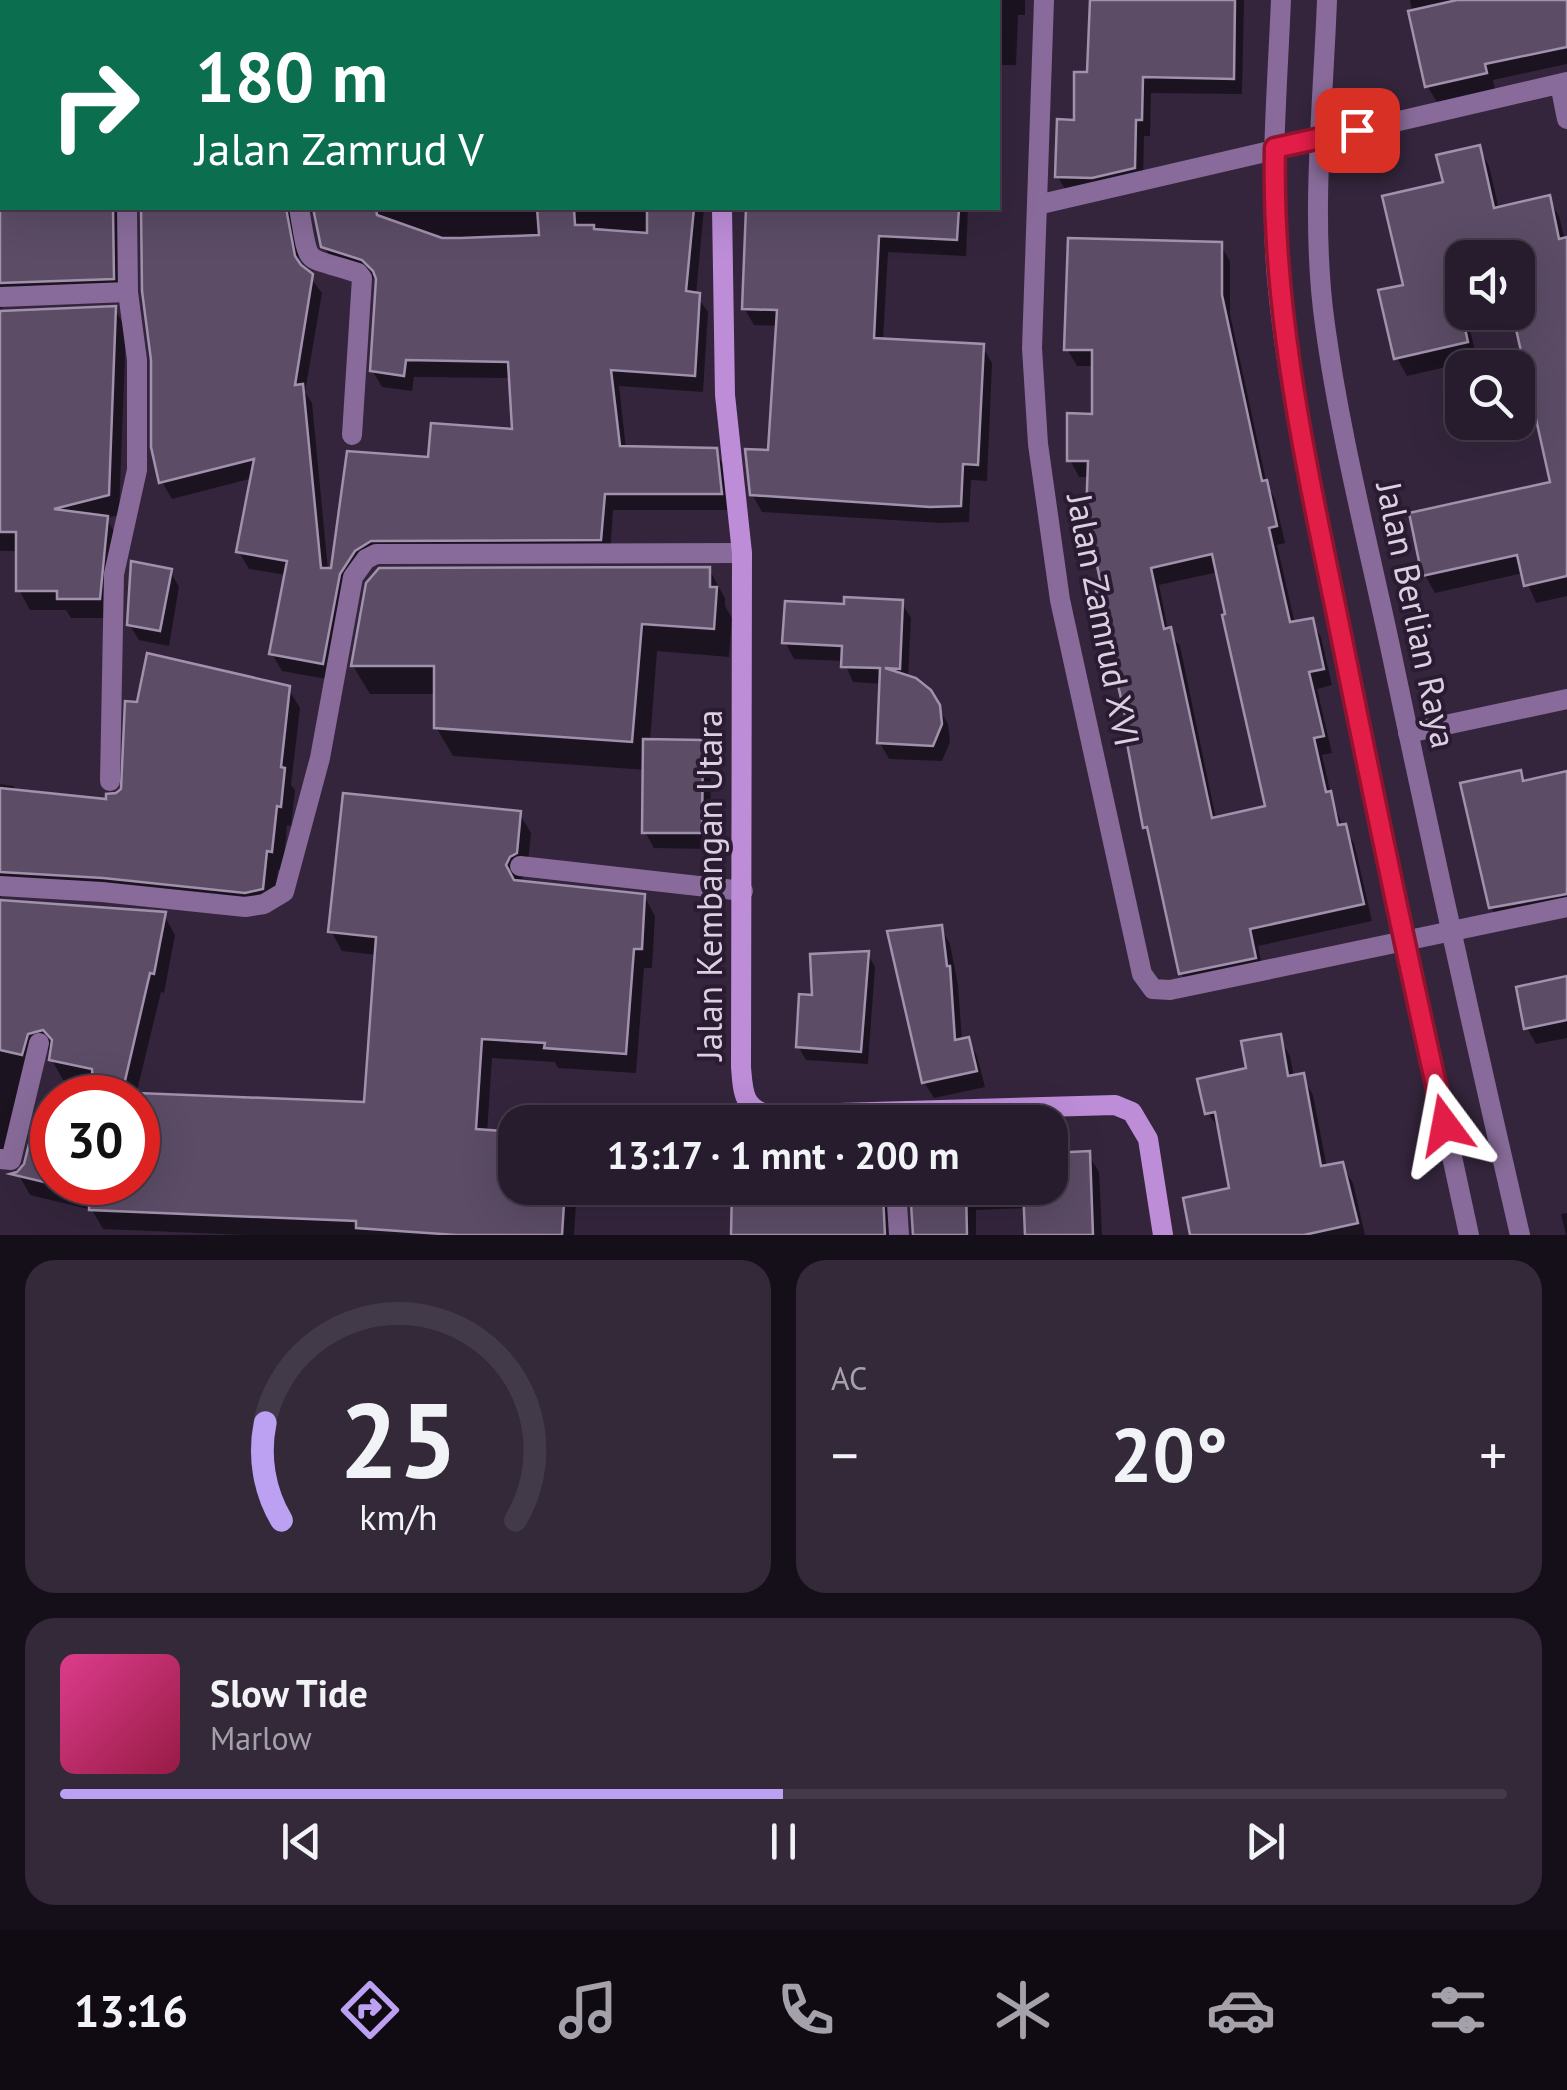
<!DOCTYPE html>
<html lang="id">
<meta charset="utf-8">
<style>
:root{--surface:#271c2d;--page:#332939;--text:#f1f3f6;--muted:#a4a1aa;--line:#433a49;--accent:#bca0f2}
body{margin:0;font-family:"PT Sans",sans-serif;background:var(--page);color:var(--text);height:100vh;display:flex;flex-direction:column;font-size:38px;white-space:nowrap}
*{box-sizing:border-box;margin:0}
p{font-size:32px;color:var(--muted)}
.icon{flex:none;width:55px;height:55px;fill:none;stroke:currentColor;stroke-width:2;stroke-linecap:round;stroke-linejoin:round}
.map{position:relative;height:1235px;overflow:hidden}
.drawer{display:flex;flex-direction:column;gap:25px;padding:25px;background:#150f19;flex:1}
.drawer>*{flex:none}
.guide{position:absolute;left:0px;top:0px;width:1000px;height:210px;box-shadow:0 10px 40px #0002,0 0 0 2px var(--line);background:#0b6e4f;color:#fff;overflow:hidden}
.buttons{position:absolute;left:1445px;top:240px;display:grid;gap:20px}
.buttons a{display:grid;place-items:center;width:90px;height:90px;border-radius:20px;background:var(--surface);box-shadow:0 10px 40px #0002,0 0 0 2px var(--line);font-size:50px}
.speed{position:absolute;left:30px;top:1075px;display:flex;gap:20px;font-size:50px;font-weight:700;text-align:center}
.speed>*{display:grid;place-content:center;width:130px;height:130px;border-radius:50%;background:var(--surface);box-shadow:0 10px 40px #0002,0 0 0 2px var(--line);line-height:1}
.speed .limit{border:15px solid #d22;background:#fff;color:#111}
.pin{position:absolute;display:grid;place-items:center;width:85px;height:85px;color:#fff;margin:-42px;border-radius:20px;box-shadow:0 5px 15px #0006}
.me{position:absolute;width:110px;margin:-55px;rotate:347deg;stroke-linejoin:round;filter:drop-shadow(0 0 8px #0008)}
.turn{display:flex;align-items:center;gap:35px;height:210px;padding:0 30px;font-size:45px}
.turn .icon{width:130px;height:130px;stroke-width:2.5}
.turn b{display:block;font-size:70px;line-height:85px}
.big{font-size:75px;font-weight:700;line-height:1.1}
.drawer .tile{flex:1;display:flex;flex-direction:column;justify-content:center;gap:15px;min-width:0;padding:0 35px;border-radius:30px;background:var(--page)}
.drawer .dial{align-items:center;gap:0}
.dial svg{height:260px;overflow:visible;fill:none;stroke:var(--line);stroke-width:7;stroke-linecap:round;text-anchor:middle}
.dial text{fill:var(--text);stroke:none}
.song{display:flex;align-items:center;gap:30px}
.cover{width:120px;height:120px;border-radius:15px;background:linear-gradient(135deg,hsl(330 70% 55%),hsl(340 70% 35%))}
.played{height:10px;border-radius:5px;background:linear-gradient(90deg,var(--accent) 50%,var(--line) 50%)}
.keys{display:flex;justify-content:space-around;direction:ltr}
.heat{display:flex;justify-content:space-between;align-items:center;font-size:55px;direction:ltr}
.drawer .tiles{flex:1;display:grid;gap:25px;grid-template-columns:1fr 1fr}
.tile:last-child{grid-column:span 2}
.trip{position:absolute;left:498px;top:1105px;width:570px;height:100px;border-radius:30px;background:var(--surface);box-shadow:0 10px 40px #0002,0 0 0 2px var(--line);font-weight:700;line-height:100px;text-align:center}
.menu{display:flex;height:160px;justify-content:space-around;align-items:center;background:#100b12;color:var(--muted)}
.menu .icon{width:70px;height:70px}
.menu .selected{color:var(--accent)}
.menu b{font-size:45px;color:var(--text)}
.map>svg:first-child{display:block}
</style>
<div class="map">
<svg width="1567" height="1235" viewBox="0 0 1567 1235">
<rect width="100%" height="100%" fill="#34253c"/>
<g fill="#0007" fill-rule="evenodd">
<path d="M16 0H72L73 2H16Z"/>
<path d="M145 0H270L269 2Z"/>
<path d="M308 0H1025V15H1018L1016 65H998V2H307Z"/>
<path d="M1092 0H1244L1242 94 1151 93 1150 136H1144L1143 184 1067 193 1058 177 1090 75Z"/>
<path d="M1410 0H1567V64L1493 80 1495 89 1437 102 1427 86Z"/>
<path d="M0 37H2L0 145Z"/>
<path d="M1479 148 1489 166 1499 209 1548 198 1559 216 1567 248V596L1536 603 1523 573 1435 593 1425 575 1553 484 1518 258H1462V278L1459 279 1462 312H1466L1477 360 1407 376 1397 358 1406 287 1446 184Z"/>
<path d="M0 187 2 208H123L124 298 11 302 0 309Z"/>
<path d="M142 208H704L696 295 708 312 703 392 619 386 626 449 715 451 725 468 730 510H613L610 556 380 558 348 592 332 680 282 671 272 654 287 575 249 569 239 552 253 478 172 499 162 482 153 360 144 291ZM306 211 316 214 324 246 334 264 378 280 372 370 382 387 412 391 414 377 511 378 515 432 431 460 334 570H328L312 403 305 392 322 293 300 264 294 228Z"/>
<path d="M749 208H968L966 256 888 252 883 341 982 346 992 363 987 481 971 480 969 522 941 523 762 512 752 494 770 453 778 326 754 325 744 308Z"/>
<path d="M1220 244 1230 261V314L1267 485 1275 499 1285 543 1277 545 1295 624 1311 620 1321 637 1332 685 1317 689 1332 753 1322 755 1332 799 1343 827 1354 843 1372 921 1258 946 1264 975 1191 990 1181 973 1153 840 1145 827 1133 739 1104 586 1090 477H1079L1070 460 1095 416 1094 366H1077L1067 349ZM1218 572 1268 808 1216 819 1180 646 1168 630 1159 585Z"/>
<path d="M115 309 126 329 119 515 106 518 118 538 110 618H71L66 610H30L19 590 18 551H0V313Z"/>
<path d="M709 569 725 598V606L732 618 729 657 657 651 650 742 702 743 711 759 710 849 654 848 645 832 646 770 453 756 436 727V694H370L353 666Z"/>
<path d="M170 571 179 587 169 646 139 640 129 624Z"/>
<path d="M901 602 911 618 908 678 929 691 948 724 950 742 942 761 889 759 880 743 882 684 853 682 844 661 794 659 785 642 846 606Z"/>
<path d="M288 688 300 708 291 785 295 790 291 826 287 825 283 870H278L273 909 13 891 0 897V784L13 786 17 792 108 802Z"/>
<path d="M1520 773 1525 783 1567 773V911L1500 923 1491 907Z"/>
<path d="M519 813 531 833 527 873 518 883 644 896 655 916 652 968H644L636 1073 558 1068 555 1062 492 1058 487 1133 515 1134V1188H577L574 1235H245L103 1229 92 1210 30 1195 19 1175 27 1164 36 1127 52 1131V1182H138V1098H95V1086L63 1080 52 1060 54 1048 40 1053 0 1165V902L164 915 175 935 164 993 161 992 136 1095 367 1104 377 955 342 951 331 931Z"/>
<path d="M941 928 950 944 958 985 962 1041 968 1039 977 1056 985 1087 934 1098 924 1082Z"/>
<path d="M867 953 875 967 868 1064 806 1060 798 1046 815 998Z"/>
<path d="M1567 979V1038L1536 1044 1527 1028Z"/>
<path d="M1279 1037 1290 1056 1294 1077 1302 1076 1313 1095 1327 1168 1342 1165 1353 1183 1365 1235H1193L1232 1190 1221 1132 1208 1113Z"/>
<path d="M1088 1154 1099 1172 1102 1235H1028L1026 1208 976 1210V1235H915L913 1194H900L893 1235H733L734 1188H1050V1156Z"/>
<path d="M1567 1213V1235H1566L1561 1214Z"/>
</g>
<g fill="#5c4c66" stroke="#a291ad" stroke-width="2.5" fill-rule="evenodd">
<path d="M1090 0H1235L1234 79 1143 77 1142 120H1136L1135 168 1092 178 1055 177 1057 119 1074 120V72H1087Z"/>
<path d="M1457 0H1567V47L1485 64 1487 73 1425 87 1408 11Z"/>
<path d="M1480 145 1494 208 1550 195 1559 239 1567 237V576L1524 586 1517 555 1422 576 1409 513 1550 482 1514 320 1526 317 1518 279V258H1512L1510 248 1450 261 1468 342 1394 359 1378 290 1403 285 1382 196 1443 182 1436 155Z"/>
<path d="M0 208H113L114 279 0 283Z"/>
<path d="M141 208H286L295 256 301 265 313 274 295 385 303 384 321 568H331L347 451 428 457 431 423 512 429 508 362 406 360 404 376 370 371 376 279 373 271 362 260 321 247 313 208H376L377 215 442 238H461L539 235 537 208H574L575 225H594V229L647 233V208H694L686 291 700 293 695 376 611 370 620 446 717 448 722 494H605L601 540 371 541 355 551 340 574 323 664 269 654 287 561 236 552 254 459 159 483 151 447V360L142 291Z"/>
<path d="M746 208H959L957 240 879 236 874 338 984 344 978 465 963 464 961 506 930 507 750 495 745 449 768 450 777 310 742 309Z"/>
<path d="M1068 238 1222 242V295L1262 481 1267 480 1277 526 1269 528 1290 622 1313 618 1324 669 1309 672 1324 736 1314 738 1326 792 1331 791 1338 825 1346 824 1364 904 1250 929 1256 958 1179 974 1147 827 1143 828 1126 738 1130 737 1095 586 1101 584 1086 515 1088 461H1067V413L1092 414V350H1064ZM1212 554 1225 614 1222 615 1265 806 1212 818 1171 627 1164 629 1151 568Z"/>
<path d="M116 306 109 495 54 509 108 516 100 599H57V591H16V532H0V311Z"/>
<path d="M131 561 172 569 160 631 127 625Z"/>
<path d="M710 567V587H717L714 629 642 624 632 742 434 728V666H351L366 583 379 568Z"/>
<path d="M844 597 903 600 900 669 885 668 916 678 931 690 940 705 942 724 933 746 877 743 880 668 841 667 842 646 782 643 785 601 844 604Z"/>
<path d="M147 653 290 686 281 767 285 768 281 807 277 806 272 852 267 851 263 889 245 893 103 878 0 872V788L106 799V794L116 793 121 789 125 701 137 702Z"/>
<path d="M643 739 703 740 702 833H642Z"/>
<path d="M1521 770 1523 781 1567 771V894L1489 908 1460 783Z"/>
<path d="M343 793 521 811 517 853 510 857 506 865 514 880 645 894 642 949H634L626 1054 544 1048 545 1043 482 1039 476 1129 515 1132V1188H565L562 1235H456L356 1228V1221L89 1210 90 1182H138V1093L364 1102 376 937 328 932Z"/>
<path d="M0 900 166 912 154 974 150 973 121 1098H94L92 1069 49 1060 52 1040 43 1030 28 1034 22 1055 0 1050Z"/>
<path d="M942 925 947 966H950L955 1040 969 1037 977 1071 922 1083 887 931Z"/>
<path d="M869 951 861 1052 796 1047 799 994 812 995 810 954Z"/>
<path d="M1567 976V1020L1524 1029 1516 987Z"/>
<path d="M1281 1034 1288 1076 1304 1073 1321 1166 1343 1162 1358 1223 1304 1235H1190L1183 1198 1229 1188 1215 1112 1205 1114 1197 1079 1246 1068 1241 1041Z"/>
<path d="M34 1124 52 1128V1184L10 1174 17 1172 24 1164Z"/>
<path d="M1090 1151 1093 1235H1025L1023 1188H1050V1153Z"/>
<path d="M732 1188 807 1189V1201L883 1195 885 1235H731Z"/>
<path d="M910 1188H966L967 1235H913Z"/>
</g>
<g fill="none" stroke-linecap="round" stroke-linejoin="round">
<path stroke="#886b9a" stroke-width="20" d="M520 866 743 891"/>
<g stroke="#886b9a" stroke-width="20">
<path d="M1044 0 1032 348 1038 444 1060 600 1142 974 1153 989 1170 990 1567 907"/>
<path d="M1281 0C1277 93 1269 187 1277 279 1288 399 1317 519 1341 636 1382 836 1425 1036 1469 1235"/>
<path d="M1327 0C1323 107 1310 219 1325 325 1340 435 1368 543 1391 651 1432 846 1475 1041 1520 1235"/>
<path d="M133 2V0"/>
<path d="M1560 84 1567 119"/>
<path d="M0 158H2"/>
<path d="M1037 205 1567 82"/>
<path d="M299 208C310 271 302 254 358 273L362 278 352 435"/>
<path d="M0 297 128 292"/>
<path d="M1408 733 1567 699"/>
<path d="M110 781 114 574 137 470V360L128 292 127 208"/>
<path d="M0 886 102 892 245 907 264 904 284 892 320 758 353 577 366 559 376 554 742 553"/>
<path d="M0 1159 11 1160 39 1043"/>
<path d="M896 1188 899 1235"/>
</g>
<g stroke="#bd8dd8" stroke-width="20">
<path d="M713 0V2"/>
<path d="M722 208 725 395 742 553 741 1067C743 1092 743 1109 770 1115L1115 1105 1132 1112 1148 1139 1163 1235"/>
</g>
</g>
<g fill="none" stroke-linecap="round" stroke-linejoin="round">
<g stroke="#92132f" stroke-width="25">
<path id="route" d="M1357 130 1275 148C1271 309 1306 464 1338 620 1372 789 1407 957 1445 1125"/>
</g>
<use href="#route" stroke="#e11d48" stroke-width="18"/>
</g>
<g text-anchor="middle" stroke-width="8" stroke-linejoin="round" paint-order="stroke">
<g font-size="35" fill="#dad0e0" stroke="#2a1b32">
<text transform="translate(1416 615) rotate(78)" y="12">Jalan Berlian Raya</text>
<text transform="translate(1103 620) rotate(79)" y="12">Jalan Zamrud XVI</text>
<text transform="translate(710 885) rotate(-90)" y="12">Jalan Kembangan Utara</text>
</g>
</g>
</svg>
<div class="buttons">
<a><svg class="icon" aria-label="sound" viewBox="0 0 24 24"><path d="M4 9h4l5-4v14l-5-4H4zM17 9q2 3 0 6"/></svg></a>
<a><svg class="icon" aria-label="search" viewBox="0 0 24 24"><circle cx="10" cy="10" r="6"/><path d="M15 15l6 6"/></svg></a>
</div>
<div class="speed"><div class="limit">30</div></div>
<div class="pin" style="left:1357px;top:130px;background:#d93025"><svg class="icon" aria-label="arrive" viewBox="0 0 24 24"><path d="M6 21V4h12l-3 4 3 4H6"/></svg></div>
<svg class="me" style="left:1445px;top:1125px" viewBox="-20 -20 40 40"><path d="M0-17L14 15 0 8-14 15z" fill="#e11d48" stroke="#fff" stroke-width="4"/></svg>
<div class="trip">13:17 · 1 mnt · 200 m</div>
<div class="guide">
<div class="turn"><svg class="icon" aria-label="right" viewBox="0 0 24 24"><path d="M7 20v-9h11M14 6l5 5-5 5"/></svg><div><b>180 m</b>Jalan Zamrud V</div></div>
</div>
</div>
<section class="drawer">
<div class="tiles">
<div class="tile dial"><svg viewBox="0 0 100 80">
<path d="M14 69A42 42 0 1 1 86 69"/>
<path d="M14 69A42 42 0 0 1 9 39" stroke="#bca0f2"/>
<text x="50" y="56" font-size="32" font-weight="700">25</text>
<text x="50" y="72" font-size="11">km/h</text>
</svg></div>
<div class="tile"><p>AC</p>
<div class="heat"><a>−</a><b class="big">20°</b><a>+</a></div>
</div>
<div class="tile">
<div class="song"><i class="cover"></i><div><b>Slow Tide</b><p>Marlow</p></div></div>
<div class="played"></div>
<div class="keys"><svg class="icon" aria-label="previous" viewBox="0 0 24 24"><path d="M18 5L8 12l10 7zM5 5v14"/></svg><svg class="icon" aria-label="pause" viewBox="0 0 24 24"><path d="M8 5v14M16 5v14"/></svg><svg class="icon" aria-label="next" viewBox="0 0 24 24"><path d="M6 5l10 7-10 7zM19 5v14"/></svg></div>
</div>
</div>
</section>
<nav class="menu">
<b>13:16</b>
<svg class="icon selected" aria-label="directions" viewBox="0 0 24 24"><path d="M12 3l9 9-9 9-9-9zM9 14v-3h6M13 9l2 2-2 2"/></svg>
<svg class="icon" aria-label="music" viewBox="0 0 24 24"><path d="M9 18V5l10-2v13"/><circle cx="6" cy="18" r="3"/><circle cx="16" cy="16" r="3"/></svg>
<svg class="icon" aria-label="phone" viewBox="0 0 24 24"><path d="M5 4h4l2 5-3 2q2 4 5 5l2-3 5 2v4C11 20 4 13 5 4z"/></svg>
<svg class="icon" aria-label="climate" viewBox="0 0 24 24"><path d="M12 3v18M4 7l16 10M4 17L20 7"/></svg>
<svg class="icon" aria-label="car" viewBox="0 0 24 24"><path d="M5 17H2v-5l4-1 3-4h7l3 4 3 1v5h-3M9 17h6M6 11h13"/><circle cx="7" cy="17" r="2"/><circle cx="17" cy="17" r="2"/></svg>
<svg class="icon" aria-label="filters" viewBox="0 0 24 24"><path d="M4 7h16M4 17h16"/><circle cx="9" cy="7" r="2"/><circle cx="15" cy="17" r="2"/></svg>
</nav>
